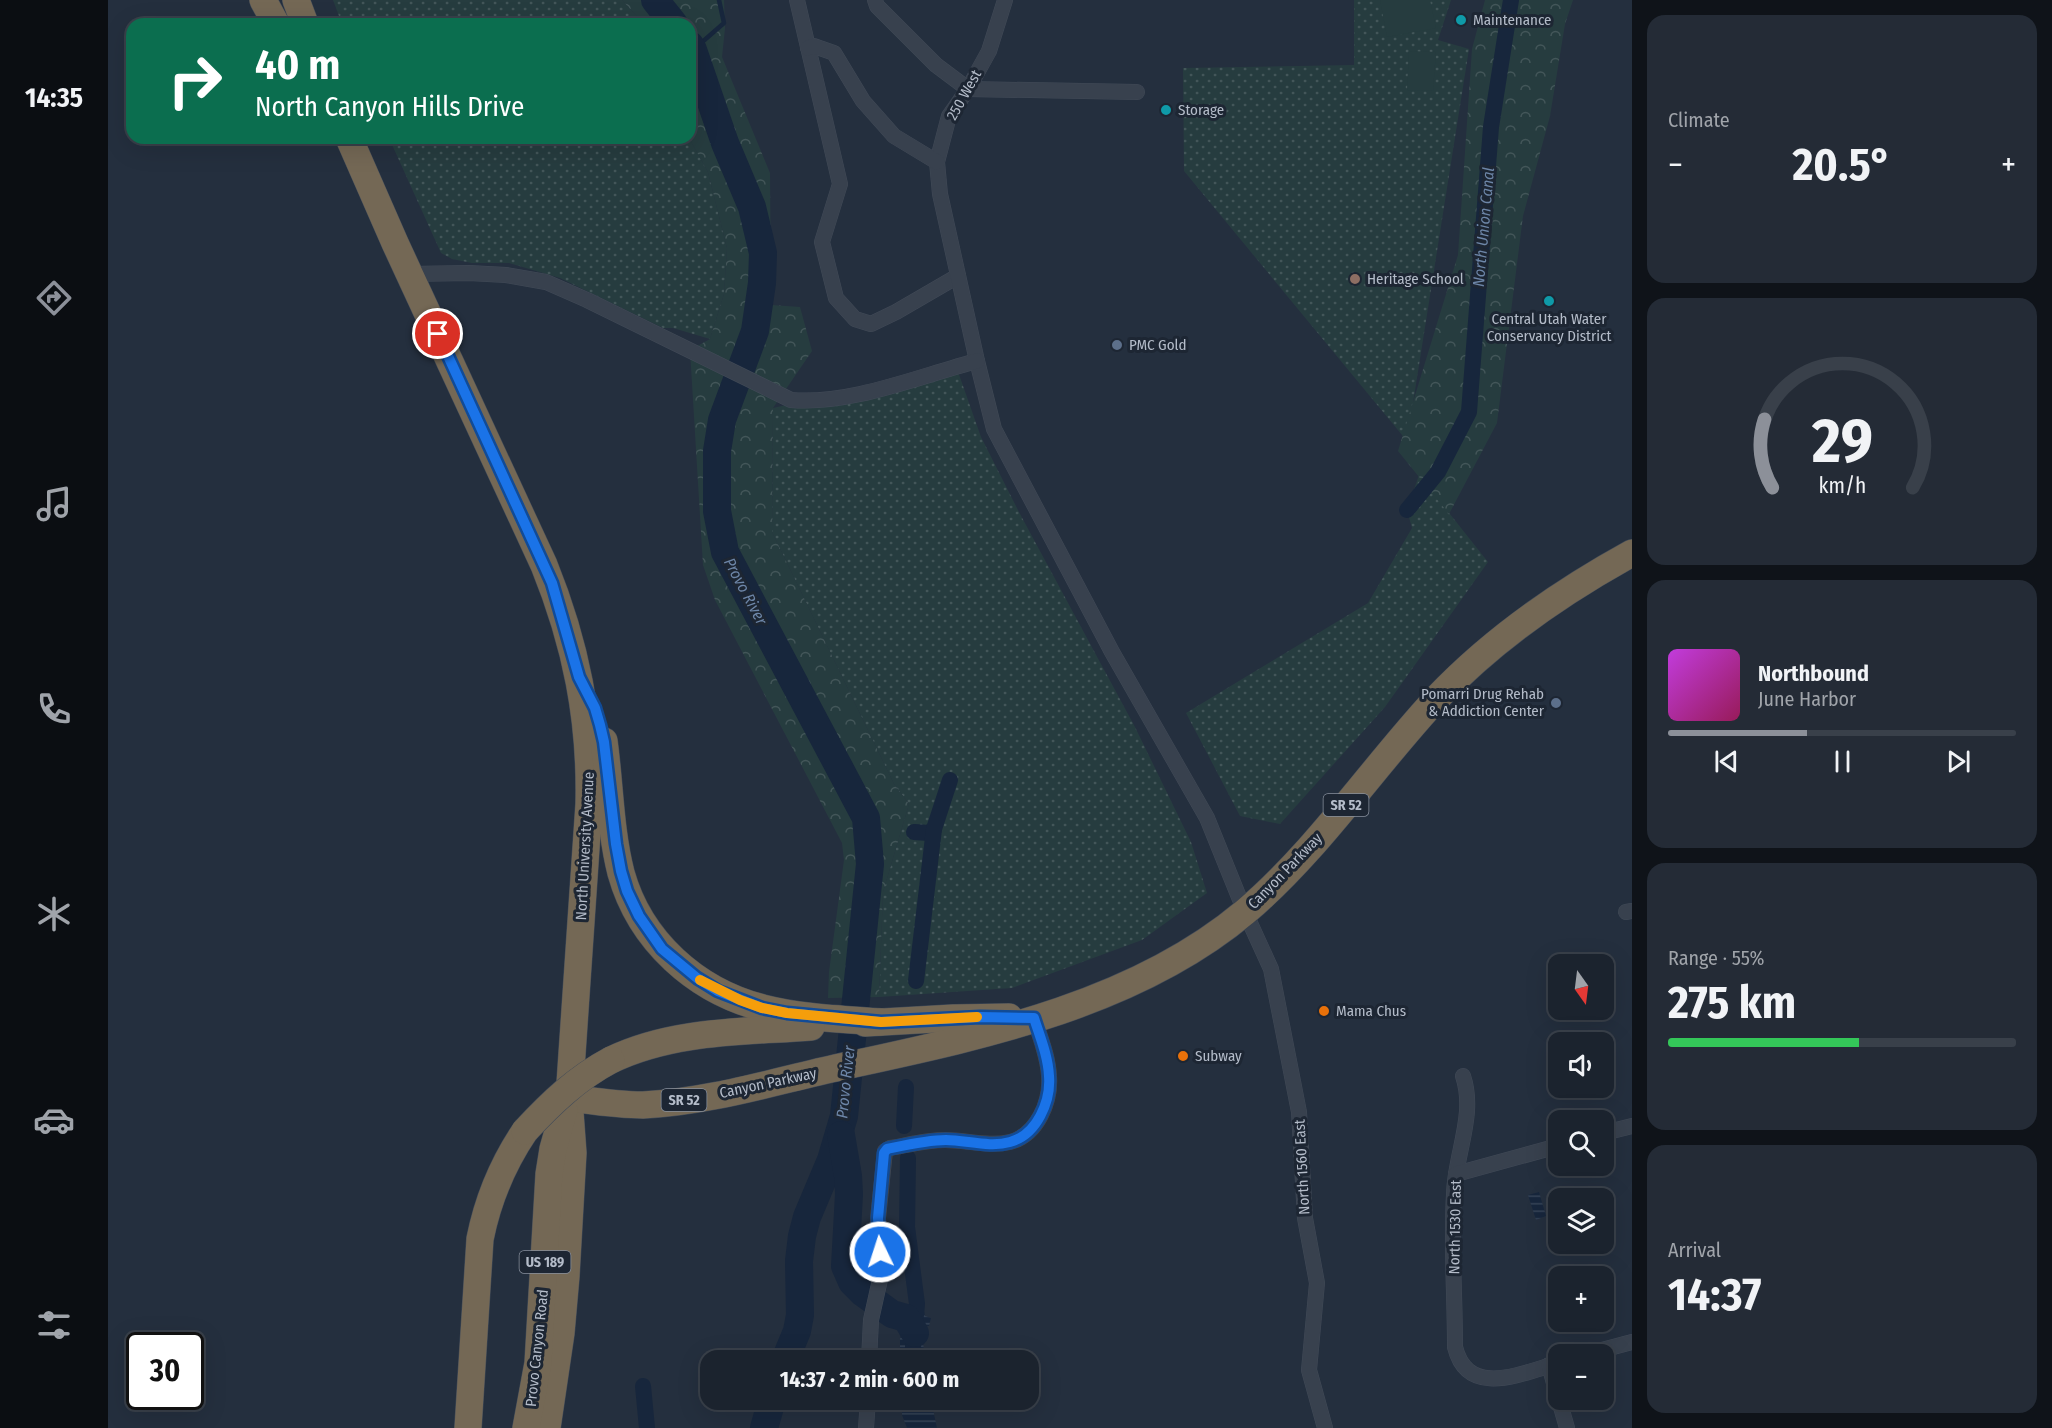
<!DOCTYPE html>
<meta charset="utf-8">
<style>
:root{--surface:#1b232e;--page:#242b36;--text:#f1f3f6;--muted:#a0a4aa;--line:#39404a;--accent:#8c9099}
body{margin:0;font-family:"Fira Sans Condensed",sans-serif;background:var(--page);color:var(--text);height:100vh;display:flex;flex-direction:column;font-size:22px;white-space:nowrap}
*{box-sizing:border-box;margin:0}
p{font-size:20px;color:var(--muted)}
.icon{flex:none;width:33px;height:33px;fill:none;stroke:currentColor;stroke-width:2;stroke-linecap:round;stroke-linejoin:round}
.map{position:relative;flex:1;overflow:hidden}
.panel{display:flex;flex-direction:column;gap:15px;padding:15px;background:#0f1319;width:420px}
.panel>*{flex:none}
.guide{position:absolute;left:18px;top:18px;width:570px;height:126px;border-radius:18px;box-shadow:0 6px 24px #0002,0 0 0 2px var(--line);background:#0b6e4f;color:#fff;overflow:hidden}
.needle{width:39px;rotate:166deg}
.tools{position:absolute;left:1440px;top:954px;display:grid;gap:12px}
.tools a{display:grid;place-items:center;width:66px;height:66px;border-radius:12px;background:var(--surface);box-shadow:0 6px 24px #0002,0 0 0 2px var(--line);font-size:30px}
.speed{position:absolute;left:18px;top:1332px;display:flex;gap:12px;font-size:30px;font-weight:700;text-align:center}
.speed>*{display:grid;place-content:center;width:78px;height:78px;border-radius:50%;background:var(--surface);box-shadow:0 6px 24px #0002,0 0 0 2px var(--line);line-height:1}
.speed .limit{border:3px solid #111;border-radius:9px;background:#fff;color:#111}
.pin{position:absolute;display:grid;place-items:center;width:51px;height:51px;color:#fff;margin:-26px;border:3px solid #fff;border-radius:50%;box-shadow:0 2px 6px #0007}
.me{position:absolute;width:66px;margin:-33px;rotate:356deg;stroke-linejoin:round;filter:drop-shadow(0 0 4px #0008)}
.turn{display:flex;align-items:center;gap:21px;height:126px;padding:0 30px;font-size:27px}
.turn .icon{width:78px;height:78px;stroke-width:2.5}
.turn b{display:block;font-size:42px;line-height:51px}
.big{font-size:45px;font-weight:700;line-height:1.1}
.panel .tile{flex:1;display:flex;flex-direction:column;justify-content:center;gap:9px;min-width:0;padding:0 21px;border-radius:18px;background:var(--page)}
.panel .dial{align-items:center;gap:0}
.dial svg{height:156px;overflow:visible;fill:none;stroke:var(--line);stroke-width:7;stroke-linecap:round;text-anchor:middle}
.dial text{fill:var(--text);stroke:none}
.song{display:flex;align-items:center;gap:18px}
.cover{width:72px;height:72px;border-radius:9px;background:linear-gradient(135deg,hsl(290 70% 55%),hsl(330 70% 35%))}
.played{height:6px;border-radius:3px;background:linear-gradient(90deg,var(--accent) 40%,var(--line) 40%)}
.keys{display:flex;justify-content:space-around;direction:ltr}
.heat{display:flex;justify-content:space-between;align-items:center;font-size:33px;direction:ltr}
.charge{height:9px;border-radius:4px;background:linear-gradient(90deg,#34c759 55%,var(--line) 0)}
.trip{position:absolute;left:592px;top:1350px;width:339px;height:60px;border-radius:18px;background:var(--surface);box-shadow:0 6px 24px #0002,0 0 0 2px var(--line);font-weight:700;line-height:60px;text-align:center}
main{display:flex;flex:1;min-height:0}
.menu{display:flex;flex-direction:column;width:108px;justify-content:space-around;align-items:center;background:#0b0e12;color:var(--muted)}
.menu .icon{width:42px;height:42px}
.menu .selected{color:var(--accent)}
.menu b{font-size:27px;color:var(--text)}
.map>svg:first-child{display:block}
</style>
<main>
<nav class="menu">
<b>14:35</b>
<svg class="icon selected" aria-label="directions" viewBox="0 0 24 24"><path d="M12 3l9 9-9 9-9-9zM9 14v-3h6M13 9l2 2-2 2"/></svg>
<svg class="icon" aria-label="music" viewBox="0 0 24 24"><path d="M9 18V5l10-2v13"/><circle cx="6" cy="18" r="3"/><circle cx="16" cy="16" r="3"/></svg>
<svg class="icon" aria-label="phone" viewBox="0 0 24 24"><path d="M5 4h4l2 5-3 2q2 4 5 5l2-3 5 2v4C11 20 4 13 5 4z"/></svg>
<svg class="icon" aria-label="climate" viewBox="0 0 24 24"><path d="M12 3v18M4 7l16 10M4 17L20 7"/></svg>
<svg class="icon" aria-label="car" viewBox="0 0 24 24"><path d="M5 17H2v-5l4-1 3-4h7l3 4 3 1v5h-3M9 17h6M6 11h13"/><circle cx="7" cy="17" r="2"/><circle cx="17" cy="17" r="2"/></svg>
<svg class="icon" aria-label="filters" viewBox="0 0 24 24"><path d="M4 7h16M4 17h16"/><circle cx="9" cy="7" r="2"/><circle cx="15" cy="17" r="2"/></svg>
</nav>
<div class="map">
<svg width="1524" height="1428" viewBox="0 0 1524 1428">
<defs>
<pattern id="grass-dots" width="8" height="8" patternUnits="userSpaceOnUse" patternTransform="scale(1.5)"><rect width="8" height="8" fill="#263c3f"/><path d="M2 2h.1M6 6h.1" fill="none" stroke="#435659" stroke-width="1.8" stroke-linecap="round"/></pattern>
<pattern id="forest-crowns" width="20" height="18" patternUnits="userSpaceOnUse" patternTransform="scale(1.5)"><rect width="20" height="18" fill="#263c3f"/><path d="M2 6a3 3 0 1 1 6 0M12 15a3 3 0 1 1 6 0" fill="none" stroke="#435659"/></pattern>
<pattern id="water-rules" width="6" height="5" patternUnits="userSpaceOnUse" patternTransform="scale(1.5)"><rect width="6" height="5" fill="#17263c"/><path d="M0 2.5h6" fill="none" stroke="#364457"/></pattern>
</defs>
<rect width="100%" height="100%" fill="#242f3e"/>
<g fill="url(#grass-dots)">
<path d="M225 0H514L536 24H234Z"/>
<path d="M1246 0H1343L1330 40 1361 49 1299 441 1076 171 1075 68 1246 65Z"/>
<path d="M281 138H581L600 172 619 248 616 294 602 339 565 328H555L452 278 401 263H364L344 259 333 253Z"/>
<path d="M848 366 873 437 912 514 1027 727 1083 842 1099 893 1034 940 904 988 771 997 775 892 801 804 786 784 664 532 665 408Z"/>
<path d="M1311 475 1380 562 1277 707 1172 824 1132 816 1078 713 1260 603 1304 528 1299 510Z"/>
</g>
<g fill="url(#forest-crowns)">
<path d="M514 0H616L617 28 614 57 662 173 663 305 692 307 704 351 665 408 664 532 786 784 801 804 775 892 771 997 720 998 721 972 736 860 734 843 607 600 595 565 582 350 602 339 616 294 619 248 600 172 581 138 582 24H536Z"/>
<path d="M1377 0H1465L1457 24 1442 116 1415 216 1389 423 1341 514 1290 451 1350 255 1364 49Z"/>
</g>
<g fill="#263c3f">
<path d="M1272 0H1322L1328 28 1279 37Z"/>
<path d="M1301 51 1328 52 1325 91 1299 90Z"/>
</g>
<g fill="url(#water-rules)">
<path d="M1431 1192 1438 1216 1428 1220 1420 1195Z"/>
<path d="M813 1296 817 1316 823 1318 821 1326H818L815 1334 816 1360H792V1339L802 1302 805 1301V1298Z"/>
<path d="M794 1400H823L829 1428H799L794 1415Z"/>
</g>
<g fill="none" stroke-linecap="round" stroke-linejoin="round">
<path stroke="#17263c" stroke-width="4.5" d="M585 50 616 23 611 0"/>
<g stroke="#17263c" stroke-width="16">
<path d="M1299 510 1330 472 1361 412 1383 127 1403 0"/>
<path d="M806 832 821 833 826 829"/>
<path d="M808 981 826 829 842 780"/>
<path d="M796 1126 798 1087"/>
<path d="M800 1158 799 1227 809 1304 805 1346 806 1360"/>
<path d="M535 1386 539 1428"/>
</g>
<g stroke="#17263c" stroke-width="28">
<path d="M547 0 566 24"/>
<path d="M582 45 585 50 617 143 644 207 655 253 654 283 647 331 614 420 609 451V511L617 552 758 818 762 864 736 1116 723 1160 699 1217 694 1236 691 1261 692 1315 689 1331 677 1360"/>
<path d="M733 1135 740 1176 741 1194 737 1266 744 1282 755 1293 784 1314 798 1318 807 1333"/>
<path d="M656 1428 664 1400"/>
</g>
<g stroke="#414a57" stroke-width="16">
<g id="street">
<path d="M689 0 732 184 714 242 728 298 747 319 763 324 788 312 850 276"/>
<path d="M767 0 769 6 828 65 860 89 1029 92"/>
<path d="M897 0 881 51 860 89 841 116 829 162 832 194 869 361 886 429 1004 652 1099 818 1137 912 1163 969 1191 1112 1197 1218 1209 1283 1201 1370 1217 1428"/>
<path d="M700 48 706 46 726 53 755 101 786 136 829 162"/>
<path d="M302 274 361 273 398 275 438 282 479 300 683 400C743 405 811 376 869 361"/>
<path d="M1518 912 1524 911"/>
<path d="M1355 1076C1368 1115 1347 1154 1346 1194 1343 1245 1347 1296 1347 1347 1360 1399 1414 1373 1450 1363"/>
<path d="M1496 1133 1524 1126"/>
<path d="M1348 1174 1450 1146"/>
<path d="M1479 1354 1524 1342"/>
<path d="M761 1360 763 1320 773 1275 770 1218 777 1151 782 1148C800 1145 819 1140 837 1140 858 1140 881 1147 902 1142 929 1135 943 1102 941 1076 940 1056 932 1037 926 1018"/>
<path d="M1441 1365 1450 1398"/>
<path d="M1451 1400 1459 1428"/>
<path d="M758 1428 760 1400"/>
</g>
</g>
<g stroke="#434c59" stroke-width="28">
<g id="highway">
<path d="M155 0 168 24"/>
<path d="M188 0 197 24"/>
<path d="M241 138 287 243 436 565C468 644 483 719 481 804L461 1098 465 1153 458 1276 453 1333 439 1428"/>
<path d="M496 741C502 784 502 830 513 873 532 941 588 991 655 1008 694 1018 734 1019 773 1022"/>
<path d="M757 1023 845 1018 901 1017"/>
<path d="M503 1060C565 1030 636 1032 703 1027"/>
<path d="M461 1098C485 1101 510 1105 535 1105 601 1102 668 1081 732 1067 870 1037 1025 1006 1137 912 1210 850 1264 768 1329 698 1385 639 1453 592 1524 553"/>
<path d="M360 1428 372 1239C380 1199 394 1165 417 1131"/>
<path d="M418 1428 430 1363 441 1174 445 1149 456 1110"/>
</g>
</g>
<use href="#street" stroke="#38414e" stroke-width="15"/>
<use href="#highway" stroke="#746855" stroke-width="27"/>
<g stroke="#434c59" stroke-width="28" stroke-linecap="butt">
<path id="highway-bridge" d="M417 1131C443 1103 469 1078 503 1060"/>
</g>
<use href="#highway-bridge" stroke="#746855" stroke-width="27"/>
</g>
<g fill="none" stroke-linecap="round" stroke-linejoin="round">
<g stroke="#114b97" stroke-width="15">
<path id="route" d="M330 334 444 583 471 677 487 708 492 725 496 742 508 844 513 871 519 891 531 916 554 949 589 978 610 991 654 1008 679 1013 773 1022 872 1017 926 1018C932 1037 940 1056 941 1076 943 1101 929 1135 902 1142 882 1148 858 1140 838 1140 819 1140 798 1145 779 1149L776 1153 770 1218 772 1252"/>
</g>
<use href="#route" stroke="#1a73e8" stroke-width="10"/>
<path stroke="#f59e0b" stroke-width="10" d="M592 980 632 1000 654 1008 679 1013 773 1022 869 1017"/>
</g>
<g fill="#0f9aa8" stroke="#1d2633" stroke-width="2">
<circle cx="1353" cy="20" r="6"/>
<circle cx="1058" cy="110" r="6"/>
<circle cx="1441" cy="301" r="6"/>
</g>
<circle fill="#8d6e63" stroke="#1d2633" stroke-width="2" cx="1247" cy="279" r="6"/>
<g fill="#5c6f8a" stroke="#1d2633" stroke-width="2">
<circle cx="1009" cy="345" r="6"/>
<circle cx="1448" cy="703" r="6"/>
</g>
<g fill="#e8710a" stroke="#1d2633" stroke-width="2">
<circle cx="1216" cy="1011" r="6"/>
<circle cx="1075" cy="1056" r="6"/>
</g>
<g text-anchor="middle" stroke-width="6" stroke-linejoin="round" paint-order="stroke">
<g fill="#1d2633" stroke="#878f9c" stroke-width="1.5">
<rect x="1215.5" y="794" width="45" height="22" rx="4.5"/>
<rect x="553.5" y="1089" width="45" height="22" rx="4.5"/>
<rect x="411.5" y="1251" width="51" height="22" rx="4.5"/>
</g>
<g font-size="14" font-weight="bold" fill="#b4bcc9">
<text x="1238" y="810">SR 52</text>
<text x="576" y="1105">SR 52</text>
<text x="437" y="1267">US 189</text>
</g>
<g font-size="15" fill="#b4bcc9" stroke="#1d2633" text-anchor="start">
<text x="1365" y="25">Maintenance</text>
<text x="1070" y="115">Storage</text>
<text x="1259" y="284">Heritage School</text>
<text x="1441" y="324" text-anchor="middle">Central Utah Water<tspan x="1441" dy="17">Conservancy District</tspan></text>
<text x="1021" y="350">PMC Gold</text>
<text x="1436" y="699" text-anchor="end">Pomarri Drug Rehab<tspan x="1436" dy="17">&amp; Addiction Center</tspan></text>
<text x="1228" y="1016">Mama Chus</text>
<text x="1087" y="1061">Subway</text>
</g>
<g font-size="15" fill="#b4bcc9" stroke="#1d2633">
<text transform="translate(856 95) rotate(-61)" y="5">250 West</text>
<text transform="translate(477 846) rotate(-87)" y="5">North University Avenue</text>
<text transform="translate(1177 871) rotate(-46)" y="5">Canyon Parkway</text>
<text transform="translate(660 1083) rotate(-12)" y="5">Canyon Parkway</text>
<text transform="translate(1194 1167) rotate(-93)" y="5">North 1560 East</text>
<text transform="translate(1347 1227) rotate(-89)" y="5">North 1530 East</text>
<text transform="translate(429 1348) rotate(-84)" y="5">Provo Canyon Road</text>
</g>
<g font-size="16" font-style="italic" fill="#6d86a8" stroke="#1d2633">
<text transform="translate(1375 227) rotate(-85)" y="6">North Union Canal</text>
<text transform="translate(638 591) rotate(62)" y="6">Provo River</text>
<text transform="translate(737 1082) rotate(-84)" y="6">Provo River</text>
</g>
</g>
</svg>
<div class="tools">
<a><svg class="needle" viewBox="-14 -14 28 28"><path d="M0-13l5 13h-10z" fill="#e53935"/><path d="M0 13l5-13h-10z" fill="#a0a4aa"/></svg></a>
<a><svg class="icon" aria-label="sound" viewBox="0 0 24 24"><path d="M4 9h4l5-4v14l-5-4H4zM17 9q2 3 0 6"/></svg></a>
<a><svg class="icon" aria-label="search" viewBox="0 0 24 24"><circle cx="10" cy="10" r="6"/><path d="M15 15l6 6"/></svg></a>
<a><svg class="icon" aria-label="layers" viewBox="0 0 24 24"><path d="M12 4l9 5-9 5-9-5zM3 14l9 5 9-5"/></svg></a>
<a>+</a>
<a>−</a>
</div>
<div class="speed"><div class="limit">30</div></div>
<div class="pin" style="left:330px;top:334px;background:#d93025"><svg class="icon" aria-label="arrive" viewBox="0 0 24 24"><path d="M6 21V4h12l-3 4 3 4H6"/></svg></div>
<svg class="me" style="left:772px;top:1252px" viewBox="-20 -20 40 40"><circle r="17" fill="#1a73e8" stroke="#fff" stroke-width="3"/><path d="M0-11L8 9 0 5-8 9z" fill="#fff"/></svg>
<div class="trip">14:37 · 2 min · 600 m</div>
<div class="guide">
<div class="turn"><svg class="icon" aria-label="right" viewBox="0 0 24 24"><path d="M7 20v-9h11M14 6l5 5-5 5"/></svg><div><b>40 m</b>North Canyon Hills Drive</div></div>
</div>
</div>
<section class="panel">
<div class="tile"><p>Climate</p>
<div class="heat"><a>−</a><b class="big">20.5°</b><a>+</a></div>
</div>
<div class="tile dial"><svg viewBox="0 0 100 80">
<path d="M14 69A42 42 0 1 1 86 69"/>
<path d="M14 69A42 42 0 0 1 10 34" stroke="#8c9099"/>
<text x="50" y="56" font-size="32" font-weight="700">29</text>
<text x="50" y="72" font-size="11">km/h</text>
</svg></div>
<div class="tile">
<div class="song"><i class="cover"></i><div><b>Northbound</b><p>June Harbor</p></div></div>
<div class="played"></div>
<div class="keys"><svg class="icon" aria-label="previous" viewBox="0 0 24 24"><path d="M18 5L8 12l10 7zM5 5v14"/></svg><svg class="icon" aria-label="pause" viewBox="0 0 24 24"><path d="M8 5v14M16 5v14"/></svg><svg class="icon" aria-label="next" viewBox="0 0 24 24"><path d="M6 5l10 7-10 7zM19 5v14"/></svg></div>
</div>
<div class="tile"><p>Range · 55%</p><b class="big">275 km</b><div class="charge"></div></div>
<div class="tile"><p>Arrival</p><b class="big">14:37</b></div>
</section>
</main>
